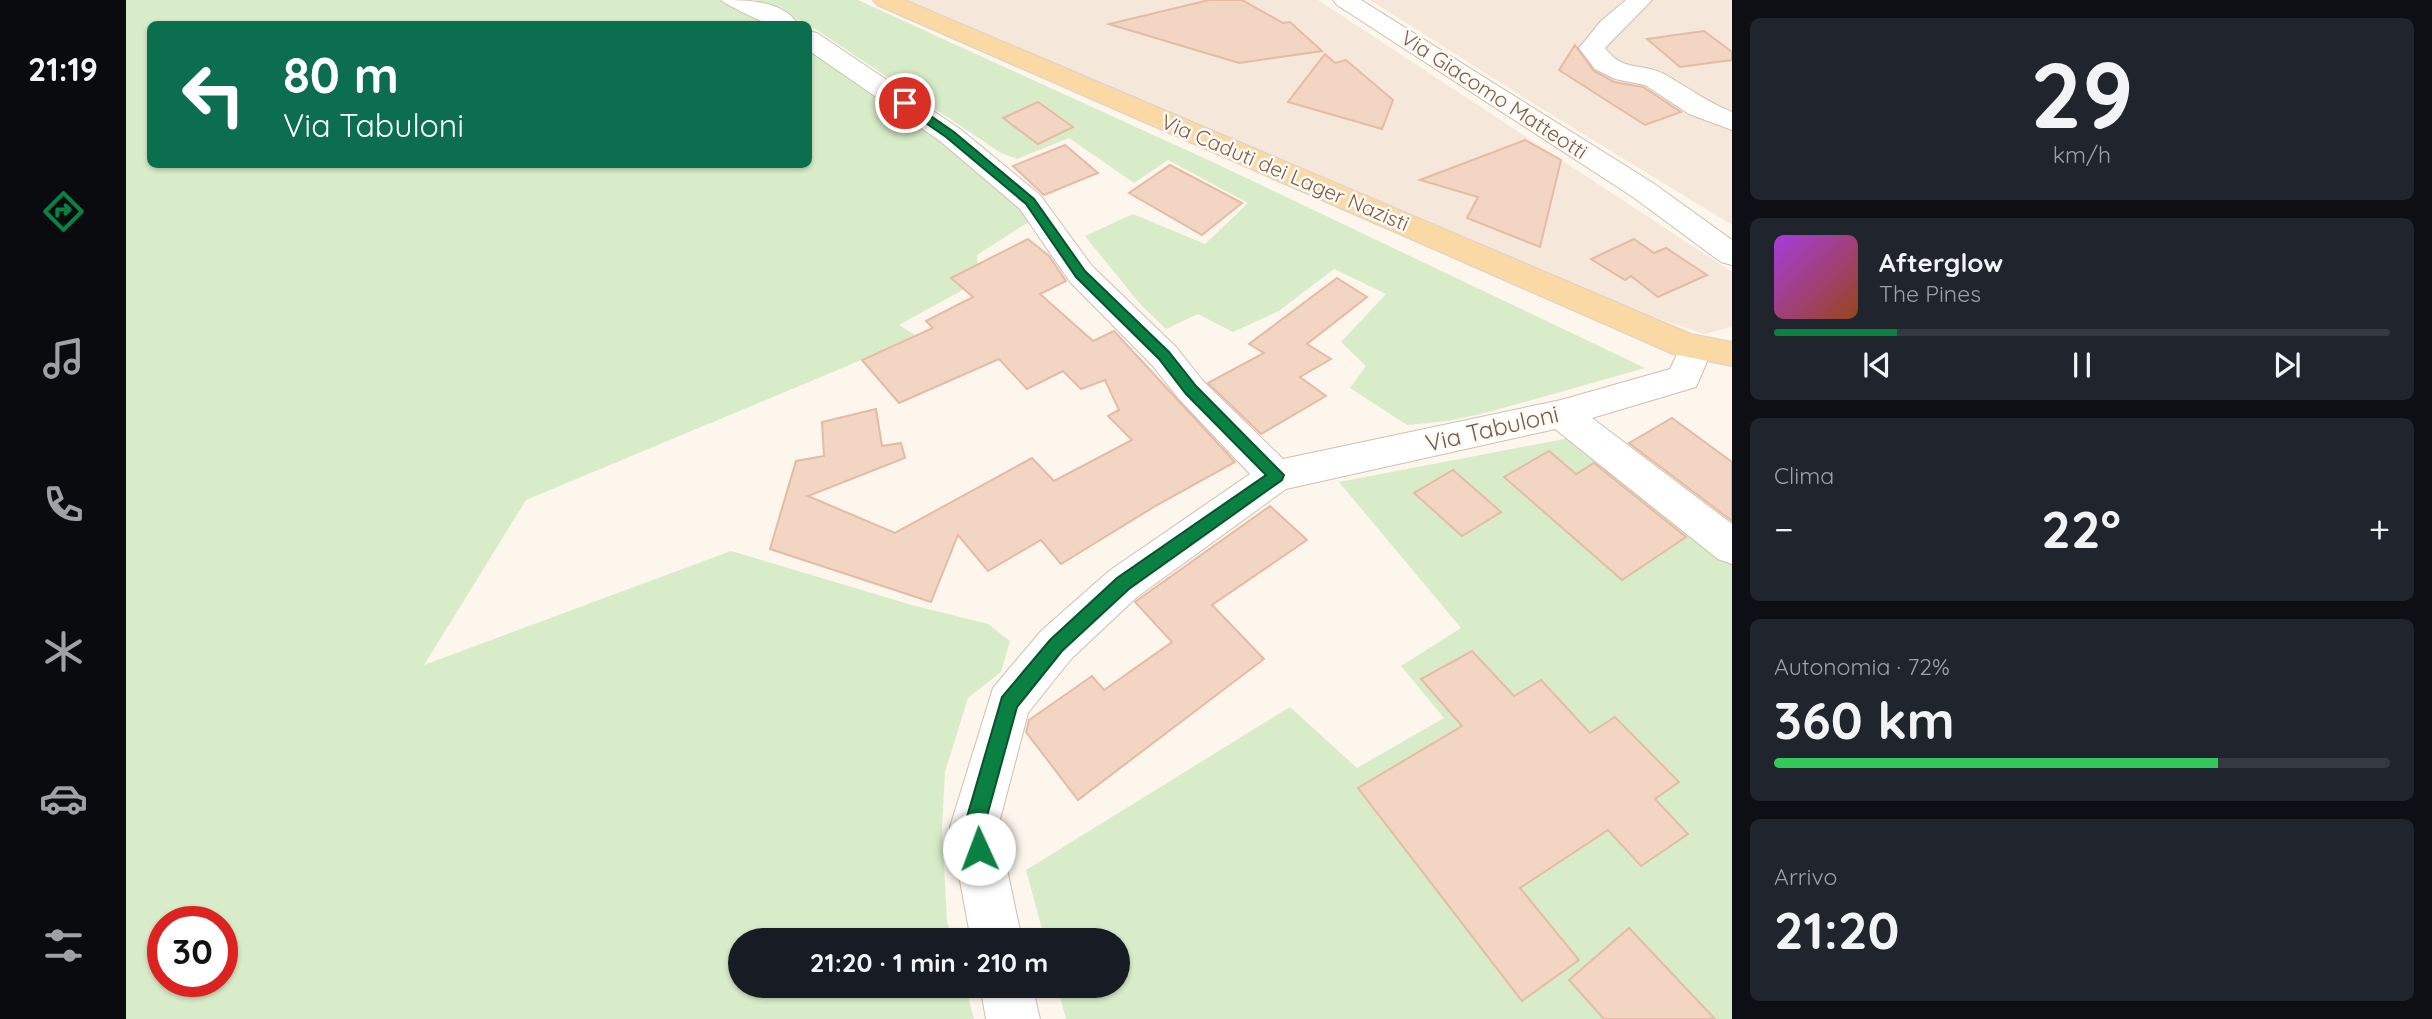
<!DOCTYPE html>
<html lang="it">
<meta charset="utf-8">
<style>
:root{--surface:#171b24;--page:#20242c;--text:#f1f3f6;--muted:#9ea1a6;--line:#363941;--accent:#0b8043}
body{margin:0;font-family:Quicksand,sans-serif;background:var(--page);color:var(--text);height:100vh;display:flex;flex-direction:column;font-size:26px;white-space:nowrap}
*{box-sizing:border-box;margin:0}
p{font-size:23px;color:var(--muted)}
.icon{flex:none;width:38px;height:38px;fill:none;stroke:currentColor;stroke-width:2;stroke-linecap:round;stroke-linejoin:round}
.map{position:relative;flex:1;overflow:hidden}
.details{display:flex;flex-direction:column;gap:18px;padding:18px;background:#0d0f14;width:700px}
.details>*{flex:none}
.guide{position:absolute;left:21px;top:21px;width:665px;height:147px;border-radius:10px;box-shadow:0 2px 5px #0004;background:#0b6e4f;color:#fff;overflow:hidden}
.speed{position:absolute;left:21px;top:906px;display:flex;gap:14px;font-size:35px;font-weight:700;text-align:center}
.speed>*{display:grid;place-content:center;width:91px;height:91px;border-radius:50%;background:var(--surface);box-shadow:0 2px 5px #0004;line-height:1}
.speed .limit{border:10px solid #d22;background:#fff;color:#111}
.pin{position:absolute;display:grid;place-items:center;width:60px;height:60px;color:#fff;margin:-30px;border:4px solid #fff;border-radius:50%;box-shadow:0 2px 7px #0007}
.me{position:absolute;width:77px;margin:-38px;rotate:358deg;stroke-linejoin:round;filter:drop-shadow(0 0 5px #0008)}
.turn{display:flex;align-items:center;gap:24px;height:147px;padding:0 21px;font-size:32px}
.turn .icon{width:91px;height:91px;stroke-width:2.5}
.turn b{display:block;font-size:49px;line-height:60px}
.big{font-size:52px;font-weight:700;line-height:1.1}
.details .tile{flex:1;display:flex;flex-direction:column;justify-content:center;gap:10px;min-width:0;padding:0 24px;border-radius:10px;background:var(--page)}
.details .dial{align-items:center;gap:0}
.dial b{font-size:91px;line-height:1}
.song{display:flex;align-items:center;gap:21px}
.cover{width:84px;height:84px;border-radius:10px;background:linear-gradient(135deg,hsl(280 70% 55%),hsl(20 70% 35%))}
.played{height:7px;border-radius:4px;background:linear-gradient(90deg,var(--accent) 20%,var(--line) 20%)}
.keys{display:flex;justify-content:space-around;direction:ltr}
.heat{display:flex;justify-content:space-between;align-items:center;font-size:38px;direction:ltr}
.charge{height:10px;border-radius:5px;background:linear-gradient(90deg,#34c759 72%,var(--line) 0)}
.trip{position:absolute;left:602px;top:928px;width:402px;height:70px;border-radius:35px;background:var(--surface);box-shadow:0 2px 5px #0004;font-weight:700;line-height:70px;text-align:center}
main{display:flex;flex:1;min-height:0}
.dock{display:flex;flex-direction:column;width:126px;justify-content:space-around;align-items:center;background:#090b0e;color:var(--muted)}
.dock .icon{width:49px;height:49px}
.dock .selected{color:var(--accent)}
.dock b{font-size:32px;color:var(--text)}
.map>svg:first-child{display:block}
</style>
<main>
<nav class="dock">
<b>21:19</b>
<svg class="icon selected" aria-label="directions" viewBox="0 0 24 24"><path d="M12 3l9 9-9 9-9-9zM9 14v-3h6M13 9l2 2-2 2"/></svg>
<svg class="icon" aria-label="music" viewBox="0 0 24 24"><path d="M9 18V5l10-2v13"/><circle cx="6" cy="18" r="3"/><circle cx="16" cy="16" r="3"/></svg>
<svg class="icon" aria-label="phone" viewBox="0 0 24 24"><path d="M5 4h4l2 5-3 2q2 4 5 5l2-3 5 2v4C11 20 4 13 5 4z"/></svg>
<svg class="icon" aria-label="climate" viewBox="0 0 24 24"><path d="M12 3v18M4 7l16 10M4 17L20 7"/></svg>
<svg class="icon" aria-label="car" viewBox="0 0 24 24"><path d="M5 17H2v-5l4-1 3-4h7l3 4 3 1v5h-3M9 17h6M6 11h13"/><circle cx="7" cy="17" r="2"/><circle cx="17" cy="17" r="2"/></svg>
<svg class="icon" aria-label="filters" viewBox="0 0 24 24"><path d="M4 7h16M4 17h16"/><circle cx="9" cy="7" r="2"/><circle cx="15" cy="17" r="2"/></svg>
</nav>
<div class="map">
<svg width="1606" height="1019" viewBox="0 0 1606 1019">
<rect width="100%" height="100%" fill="#fdf6ec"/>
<g fill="#f5e8da">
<path d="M782 0H1192L1606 272V327L1578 334 1539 321 1402 267Z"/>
<path d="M1244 0H1606V225L1413 107Z"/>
</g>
<g fill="#d8ecc9" fill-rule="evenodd">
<path d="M0 0H594L650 24H24V164H682L683 43 815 134 909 218 851 255 853 281 773 325 789 335 719 367 400 500 298 665 605 551 786 605 862 624 884 641 875 672 842 698 819 772 816 829 821 921 826 940H614V985H839L848 1019H0ZM37 922H96V982H37Z"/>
<path d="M629 0H732L1093 165 1519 368 1363 412 1322 421 1281 425 1224 388 1240 366 1215 342 1260 294 1208 269 1153 311 1107 332 1072 314 1040 329 1014 304 959 236 1007 214 1079 244 1122 203 1042 160 1008 183 943 138 891 159 875 153 682 24Z"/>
<path d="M1459 435 1606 554V1019H940L931 985H992V940H919L900 870 1164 707 1231 768 1318 718 1275 666 1335 628 1213 482Z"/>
</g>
<g fill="#f3d5c3" stroke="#e6bba3" stroke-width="2">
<path d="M1083 0H1116L1157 23 1164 22 1196 51 1113 63 983 24Z"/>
<path d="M1578 31 1606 52V60L1554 67 1521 39Z"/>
<path d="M1449 45 1468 71 1488 82 1517 87 1555 112 1519 125 1433 70Z"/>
<path d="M1199 54 1209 63 1220 60 1267 100 1256 129 1162 102Z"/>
<path d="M912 102 947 127 912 144 877 118Z"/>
<path d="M1399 140 1435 160 1414 247 1341 218 1352 197 1294 180Z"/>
<path d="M939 145 972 173 918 195 887 166Z"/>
<path d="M1044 165 1116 203 1076 235 1003 193Z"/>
<path d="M902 239 923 256 940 281 914 294 967 341 988 331 1109 462 1031 505 935 564 915 540 862 571 832 535 805 602 644 549 670 461 698 456 696 422 750 409 756 446 775 443 779 458 682 496 769 533 906 458 928 481 1006 440 982 416 993 410 979 380 955 389 937 371 901 389 873 359 773 403 736 360 807 328 800 321 847 297 825 278Z"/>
<path d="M1508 239 1528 253 1540 248 1581 275 1532 297 1505 276 1499 280 1465 259Z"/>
<path d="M1211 278 1241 297 1181 344 1205 359 1174 377 1200 396 1135 434 1082 383 1138 353 1123 344Z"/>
<path d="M1546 418 1606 462V521L1503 443Z"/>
<path d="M1423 451 1450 474 1468 463 1560 537 1496 580 1378 477Z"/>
<path d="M1327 470 1375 512 1336 536 1288 493Z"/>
<path d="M1144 506 1181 540 1086 605 1138 659 952 800 900 732 903 720 966 676 978 690 1046 642 1009 602Z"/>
<path d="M1346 651 1388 696 1415 680 1464 733 1489 717 1553 782 1529 799 1562 834 1515 866 1482 830 1394 888 1453 960 1396 1001 1232 788 1336 726 1295 679Z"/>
<path d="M1503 928 1589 1019H1478L1443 980Z"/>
</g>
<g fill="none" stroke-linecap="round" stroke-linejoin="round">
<g stroke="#d1beb0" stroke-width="2">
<g id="minor">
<path d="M595 0C621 0 655 0 672 24 664 25 652 26 644 24 638 23 598 4 595 0Z"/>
<path d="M1207 0H1235L1527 183 1606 240V265L1595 262 1507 197 1211 5Z"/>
<path d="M1500 0H1526L1479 48C1498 73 1515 62 1538 74 1561 87 1581 102 1606 112V130L1563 114 1519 85 1489 79 1469 69 1453 48 1475 21Z"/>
<path d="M682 31 691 33 834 129 914 195 966 266 1050 347 1077 381 1157 459 1435 400 1544 369 1554 348 1566 344 1578 348 1583 357 1570 387 1466 418 1606 524V564L1592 559 1429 429 1160 489 1011 597 945 659 902 713 872 827 896 940H845L824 827 867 688 915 631 983 571 1124 474 1053 399 1026 365 944 282 894 209 814 141 682 50Z"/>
<path d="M854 985H906L914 1019H860Z"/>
</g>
</g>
<g stroke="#dad1cd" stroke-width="2">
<path id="major" d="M747 0H779L1565 334 1606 342V366L1547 354 751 5Z"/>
</g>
<use href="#minor" fill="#fff" fill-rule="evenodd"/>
<use href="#major" fill="#fbd9a5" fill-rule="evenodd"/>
</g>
<path fill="#0b8043" stroke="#07532c" stroke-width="2" d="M775 101H783L828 132 908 199 959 271 1043 352 1070 386 1158 475 1156 480 1003 589 936 651 891 707 858 827 863 849 860 856 853 859 846 856 838 827 876 697 924 640 991 578 1140 475 1060 394 1033 359 950 277 900 204 820 137 775 106Z"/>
<g text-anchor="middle" stroke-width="5" stroke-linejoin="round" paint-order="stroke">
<g font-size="21" fill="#7a5c4d" stroke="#fffaf3">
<text transform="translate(1368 95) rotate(33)" y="7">Via Giacomo Matteotti</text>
<text transform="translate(1159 173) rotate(23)" y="7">Via Caduti dei Lager Nazisti</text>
</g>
<g font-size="24" fill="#7a5c4d" stroke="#fffaf3">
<text transform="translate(1366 429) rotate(-13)" y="8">Via Tabuloni</text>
</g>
</g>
</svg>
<div class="speed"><div class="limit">30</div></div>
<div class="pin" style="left:779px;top:103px;background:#d93025"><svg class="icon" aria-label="arrive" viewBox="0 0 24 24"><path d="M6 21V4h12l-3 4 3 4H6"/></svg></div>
<svg class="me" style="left:853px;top:849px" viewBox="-20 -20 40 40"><circle r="19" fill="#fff"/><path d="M0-13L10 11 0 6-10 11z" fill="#0b8043"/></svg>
<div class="trip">21:20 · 1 min · 210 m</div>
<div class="guide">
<div class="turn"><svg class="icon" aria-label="left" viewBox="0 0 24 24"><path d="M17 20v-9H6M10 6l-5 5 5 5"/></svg><div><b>80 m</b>Via Tabuloni</div></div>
</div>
</div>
<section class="details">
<div class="tile dial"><b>29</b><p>km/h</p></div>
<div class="tile">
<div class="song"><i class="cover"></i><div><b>Afterglow</b><p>The Pines</p></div></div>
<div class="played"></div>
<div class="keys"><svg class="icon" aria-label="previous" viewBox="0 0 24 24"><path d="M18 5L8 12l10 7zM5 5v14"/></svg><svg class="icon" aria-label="pause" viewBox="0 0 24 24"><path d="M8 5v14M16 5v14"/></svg><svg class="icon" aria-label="next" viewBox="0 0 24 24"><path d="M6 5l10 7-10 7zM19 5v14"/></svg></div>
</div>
<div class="tile"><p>Clima</p>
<div class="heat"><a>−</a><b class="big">22°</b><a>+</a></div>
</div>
<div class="tile"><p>Autonomia · 72%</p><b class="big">360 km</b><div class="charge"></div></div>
<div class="tile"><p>Arrivo</p><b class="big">21:20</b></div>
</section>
</main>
